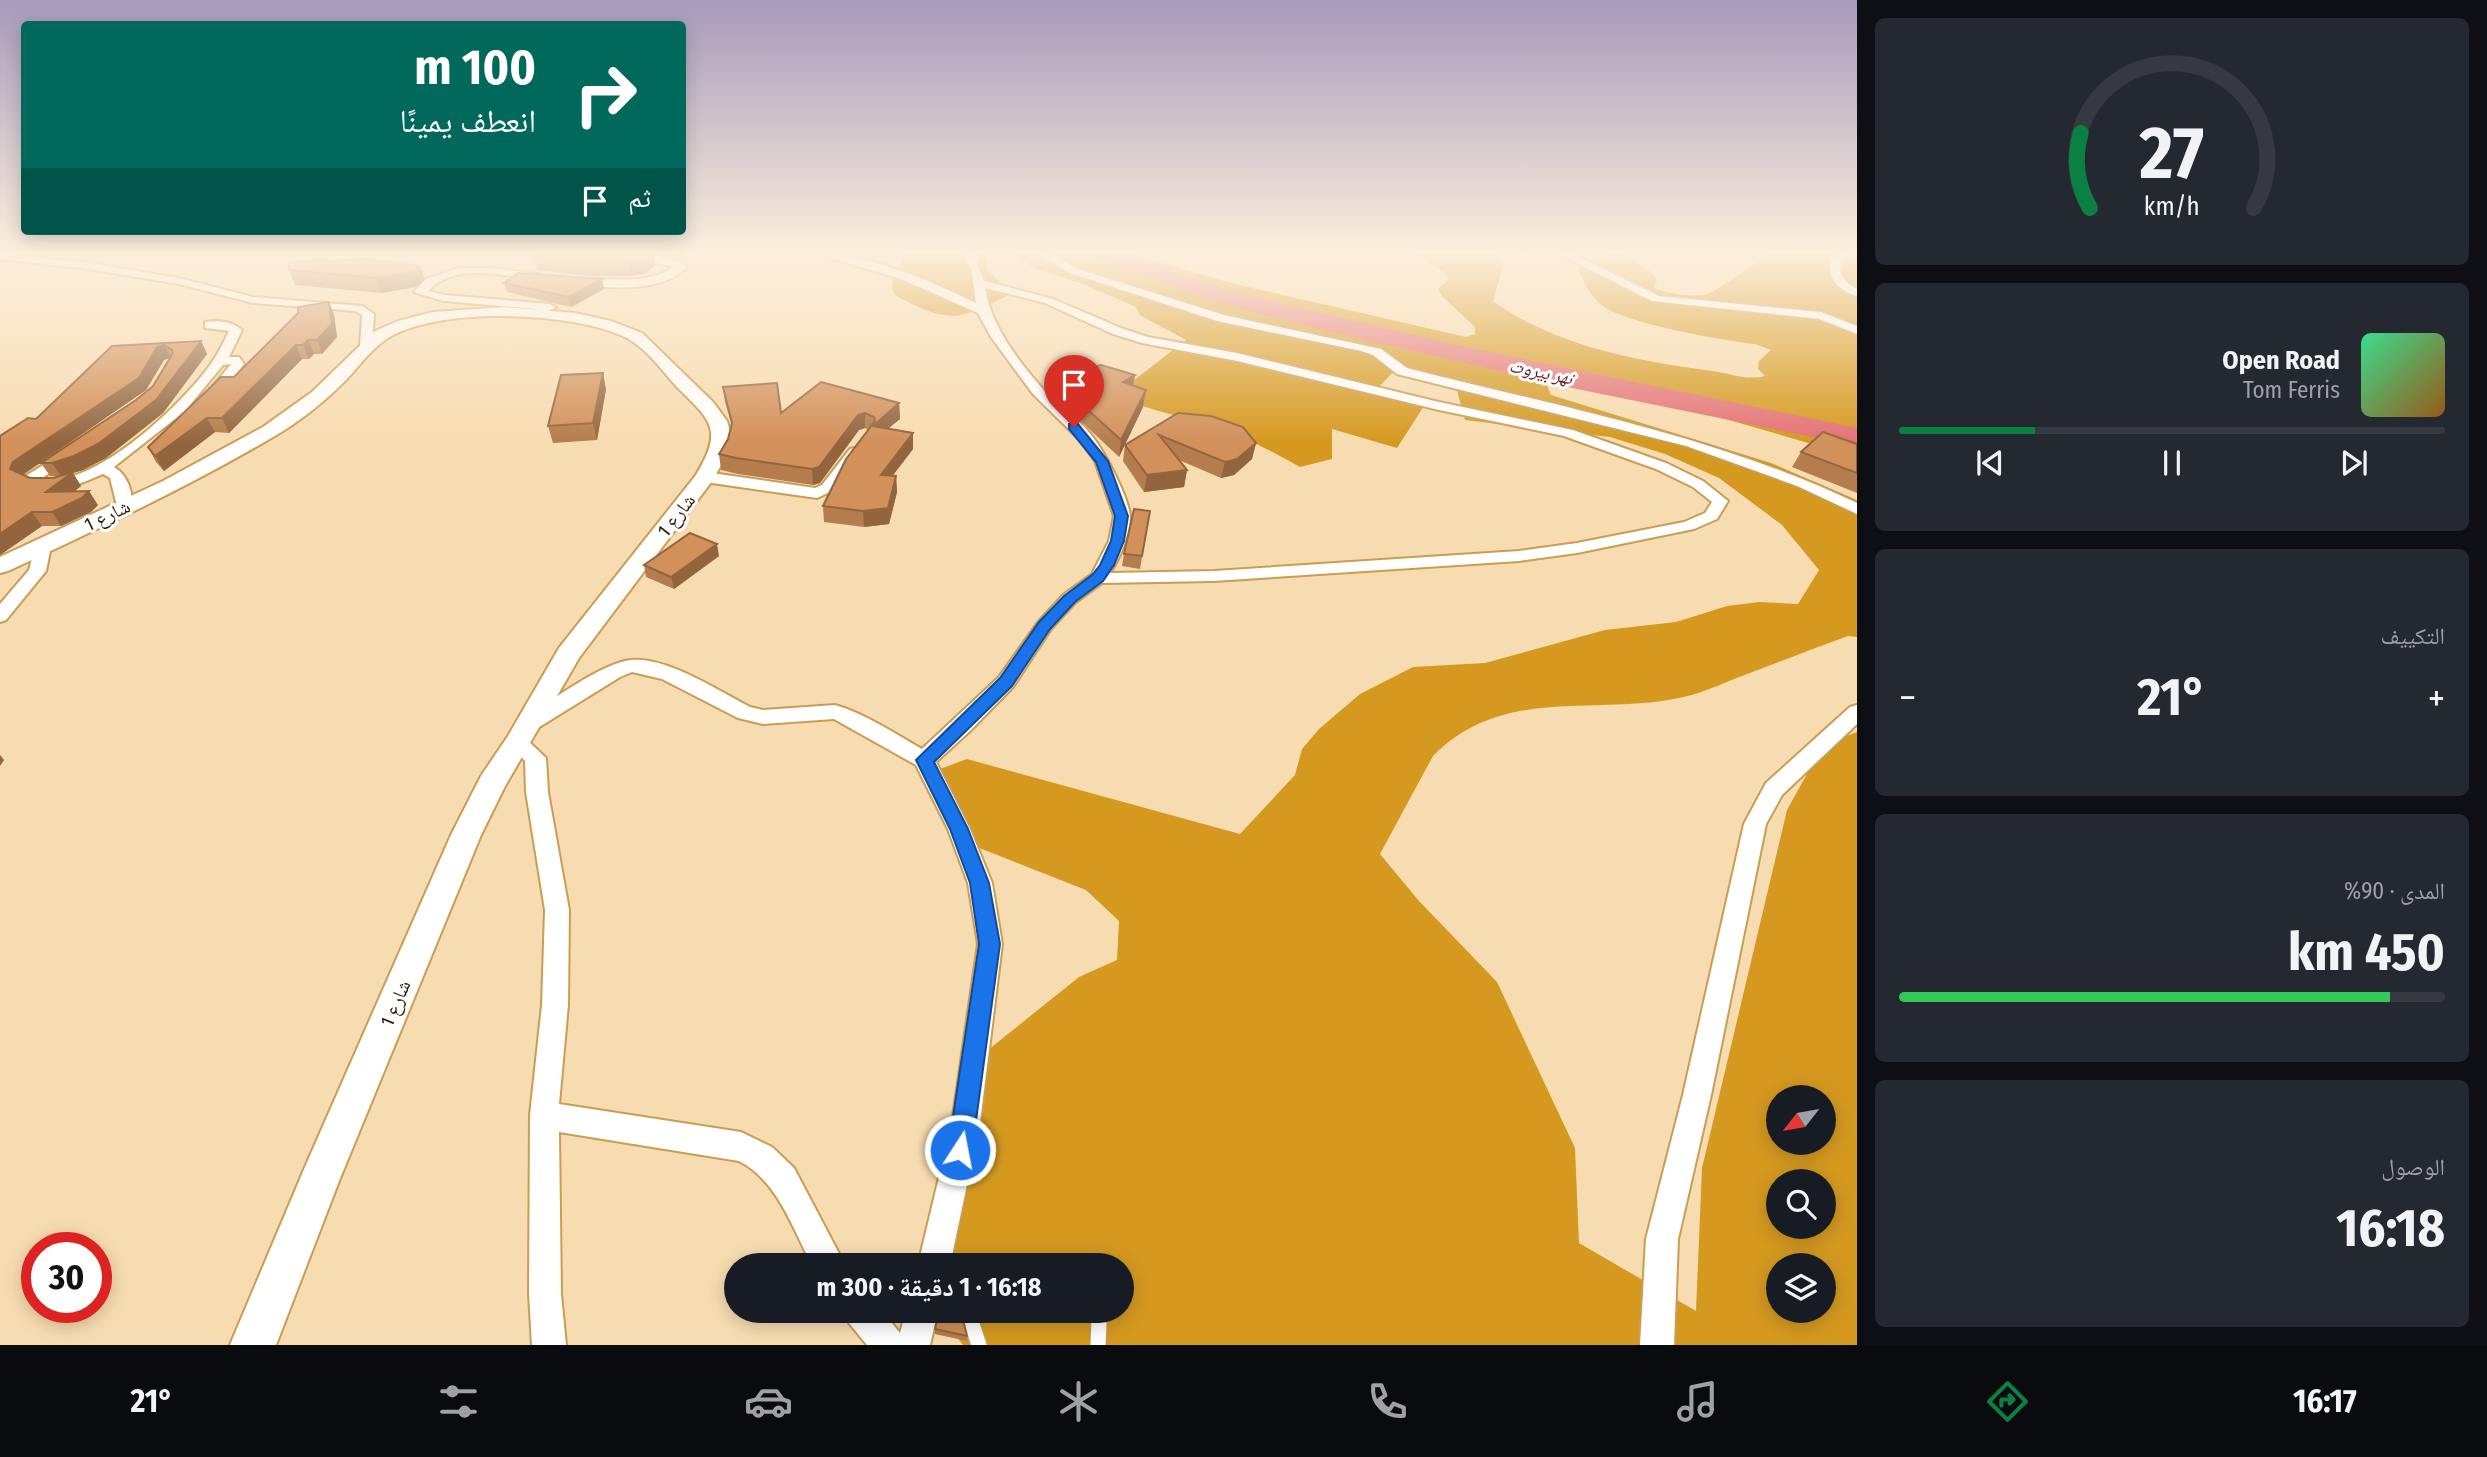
<!DOCTYPE html>
<html lang="ar">
<meta charset="utf-8">
<style>
:root{--surface:#171b24;--page:#242831;--text:#f1f3f6;--muted:#9ea1a6;--line:#363941;--accent:#0b8043}
body{margin:0;font-family:"Fira Sans Condensed","Noto Naskh Arabic",sans-serif;background:var(--page);color:var(--text);direction:rtl;height:100vh;display:flex;flex-direction:column;font-size:26px;white-space:nowrap}
*{box-sizing:border-box;margin:0}
p{font-size:23px;color:var(--muted)}
.icon{flex:none;width:38px;height:38px;fill:none;stroke:currentColor;stroke-width:2;stroke-linecap:round;stroke-linejoin:round}
.map{position:relative;flex:1;overflow:hidden;direction:ltr}
.side{display:flex;flex-direction:column;gap:18px;padding:18px;background:#0d0f14;width:630px}
.side>*{flex:none}
.guide{position:absolute;left:21px;top:21px;width:665px;height:214px;border-radius:7px;box-shadow:0 4px 18px #0003;direction:rtl;background:#00695c;color:#fff;overflow:hidden}
.needle{width:46px;rotate:239deg}
.controls{position:absolute;left:1766px;top:1085px;display:grid;gap:14px}
.controls a{display:grid;place-items:center;width:70px;height:70px;border-radius:50%;background:var(--surface);box-shadow:0 4px 18px #0003;font-size:35px}
.speed{position:absolute;left:21px;top:1232px;display:flex;gap:14px;font-size:35px;font-weight:700;text-align:center}
.speed>*{display:grid;place-content:center;width:91px;height:91px;border-radius:50%;background:var(--surface);box-shadow:0 4px 18px #0003;line-height:1}
.speed .limit{border:10px solid #d22;background:#fff;color:#111}
.pin{position:absolute;display:grid;place-items:center;width:60px;height:60px;color:#fff;margin:-72px -30px;border-radius:50% 50% 50% 0;rotate:-45deg;box-shadow:0 0 7px #0007}
.pin .icon{rotate:45deg}
.me{position:absolute;width:77px;margin:-38px;rotate:11deg;stroke-linejoin:round;filter:drop-shadow(0 0 5px #0008)}
.turn{display:flex;align-items:center;gap:24px;height:147px;padding:0 35px;font-size:32px}
.turn .icon{width:91px;height:91px;stroke-width:2.5}
.turn b{display:block;font-size:49px;line-height:60px}
.then{display:flex;align-items:center;height:66px;padding:0 35px;background:#0003;gap:14px;font-size:26px}
.big{font-size:52px;font-weight:700;line-height:1.1}
.side .card{flex:1;display:flex;flex-direction:column;justify-content:center;gap:10px;min-width:0;padding:0 24px;border-radius:10px;background:var(--page)}
.side .dial{align-items:center;gap:0}
.dial svg{height:182px;overflow:visible;fill:none;stroke:var(--line);stroke-width:7;stroke-linecap:round;text-anchor:middle}
.dial text{fill:var(--text);stroke:none}
.song{display:flex;align-items:center;gap:21px}
.cover{width:84px;height:84px;border-radius:10px;background:linear-gradient(135deg,hsl(150 70% 55%),hsl(30 70% 35%))}
.played{height:7px;border-radius:4px;background:linear-gradient(90deg,var(--accent) 25%,var(--line) 25%)}
.keys{display:flex;justify-content:space-around;direction:ltr}
.heat{display:flex;justify-content:space-between;align-items:center;font-size:38px;direction:ltr}
.charge{height:10px;border-radius:5px;background:linear-gradient(90deg,#34c759 90%,var(--line) 0)}
.trip{position:absolute;left:724px;top:1253px;width:410px;height:70px;border-radius:35px;background:var(--surface);box-shadow:0 4px 18px #0003;font-weight:700;line-height:70px;text-align:center;direction:rtl}
.dock{display:flex;height:112px;justify-content:space-around;align-items:center;background:#090b0e;color:var(--muted)}
.dock .icon{width:49px;height:49px}
.dock .on{color:var(--accent)}
.dock b{font-size:32px;color:var(--text)}
main{display:flex;flex:1;min-height:0}
.map>svg:first-child{display:block}
</style>
<main>
<section class="side">
<div class="card dial"><svg viewBox="0 0 100 80">
<path d="M14 69A42 42 0 1 1 86 69"/>
<path d="M14 69A42 42 0 0 1 10 36" stroke="#0b8043"/>
<text x="50" y="56" font-size="32" font-weight="700">27</text>
<text x="50" y="72" font-size="11">km/h</text>
</svg></div>
<div class="card">
<div class="song"><i class="cover"></i><div><b>Open Road</b><p>Tom Ferris</p></div></div>
<div class="played"></div>
<div class="keys"><svg class="icon" aria-label="previous" viewBox="0 0 24 24"><path d="M18 5L8 12l10 7zM5 5v14"/></svg><svg class="icon" aria-label="pause" viewBox="0 0 24 24"><path d="M8 5v14M16 5v14"/></svg><svg class="icon" aria-label="next" viewBox="0 0 24 24"><path d="M6 5l10 7-10 7zM19 5v14"/></svg></div>
</div>
<div class="card"><p>التكييف</p>
<div class="heat"><a>−</a><b class="big">21°</b><a>+</a></div>
</div>
<div class="card"><p>المدى · 90%</p><b class="big">450 km</b><div class="charge"></div></div>
<div class="card"><p>الوصول</p><b class="big">16:18</b></div>
</section>
<div class="map">
<svg width="1857" height="1345" viewBox="0 0 1857 1345">
<rect width="100%" height="100%" fill="#f8dcb1"/>
<g fill="#d59920" fill-rule="evenodd">
<path d="M904 254H987L986 268 1005 288 1007 296C964 316 955 325 910 303 903 299 895 297 893 290 889 276 902 266 904 254Z"/>
<path d="M1014 254H1131L1231 283 1466 337 1475 334V327L1442 296 1438 289 1449 279 1445 273 1417 254H1494L1504 263 1493 301C1555 346 1637 361 1712 371 1731 373 1745 381 1765 376L1758 369 1759 361 1771 350 1755 344C1724 341 1625 323 1603 306 1591 296 1584 284 1579 270 1612 246 1625 250 1655 276L1657 281 1653 287C1662 293 1696 298 1708 294 1715 292 1764 258 1767 254H1857V457L1715 416 1542 374 1551 395 1771 463 1857 500V637L1848 636C1812 649 1777 663 1742 676 1726 682 1709 690 1692 695 1602 719 1506 682 1433 756L1380 854 1419 901 1497 982 1575 1148 1579 1243 1696 1311 1702 1168 1787 810 1823 745 1857 732V1345H963L937 1311H1122V1265H942L963 1070 1079 977 1117 960 1119 921 1086 890 954 838 929 773 967 759 1240 834 1295 775 1302 749 1319 729 1360 694 1413 667 1485 663 1605 630 1676 622 1727 606 1759 602 1798 604 1819 570 1782 525 1719 478 1665 454 1610 437 1465 420 1455 383 1395 370 1373 393 1424 406 1397 448 1332 429V459L1300 467C1271 451 1242 435 1210 425 1185 417 1160 413 1135 403L1129 384 1186 340 1140 315 1136 307 1086 285 1034 268ZM1778 1097H1824V1143H1778ZM1778 1181H1824V1227H1778ZM1778 1265H1824V1311H1778Z"/>
</g>
<g fill="none" stroke-linecap="round" stroke-linejoin="round">
<path fill="#e47277" fill-rule="evenodd" d="M1099 254H1130L1179 274 1241 294 1465 347 1857 428V446L1572 388 1294 323 1192 295 1102 259Z"/>
<g stroke="#ca9d53" stroke-width="18">
<g id="lane">
<path d="M979 1311 970 1318 979 1345"/>
<path d="M1093 1311 1099 1322 1098 1345"/>
</g>
</g>
<g stroke="#ca9d53" stroke-width="4">
<g id="street">
<path d="M0 254 82 262 179 278 253 297 362 306 374 314 372 347 366 351 360 347 362 315 355 311 253 303 179 284 82 268 0 259Z"/>
<path d="M578 254C608 254 664 247 687 267 661 293 613 288 579 285L573 282 575 280C609 275 642 288 674 267L648 261 583 257Z"/>
<path d="M817 254C871 254 928 280 976 303L972 272 964 254H974L984 281 1053 299 1121 328 1148 337 1237 353 1439 402 1573 430 1666 463 1703 481 1728 501 1717 519 1694 529 1577 553 1519 561 1214 581 1102 583 1075 603 1051 629 1013 687 970 731 936 762 970 829 992 883 1002 944 980 1123 950 1265H918L952 1123 978 944 968 883 948 829 916 765 834 719 763 724 738 718 662 679 632 672 620 677 536 729 529 731 522 729 519 724 522 719C549 703 601 663 631 660 666 656 719 691 750 707L763 710 835 705C866 714 894 733 922 749L999 677 1039 621 1063 595 1092 574 1109 541 1114 516 1095 461 1081 441 1033 394 991 337 978 313 901 279ZM985 288 1045 303 1113 334 1142 343 1237 361 1439 410 1564 436 1656 469 1693 487 1712 502 1705 513 1684 522 1577 543 1519 551 1214 571 1110 573C1120 558 1129 536 1130 518 1130 499 1104 451 1092 436 1078 418 1058 405 1042 388 1017 359 991 326 985 288Z"/>
<path d="M1038 254H1051L1078 269 1224 315 1381 349 1407 368C1560 407 1714 435 1857 503V514L1797 486 1686 446 1397 374 1373 355 1361 351 1217 321 1070 273Z"/>
<path d="M1559 254H1573L1659 296 1821 312 1857 326V334L1819 319 1652 301Z"/>
<path d="M1839 254H1852L1841 262C1838 276 1845 282 1857 289V296C1840 291 1826 279 1831 260Z"/>
<path d="M459 268H492L539 274 545 277 539 280C504 276 455 262 428 291L444 295 550 304 556 307 538 317 532 313 536 309 444 301 414 292 426 279Z"/>
<path d="M205 322C218 320 232 321 242 330L229 357H239L244 364 217 399H207L205 396 231 364 223 365 185 411 114 467C128 475 135 495 130 510H118L110 478 103 474C80 484 43 501 21 480L24 477 66 451 71 452 73 455 71 458 41 479C92 489 175 410 204 373 215 360 222 346 229 331L205 328Z"/>
<path d="M855 448 862 452 860 455 832 491 817 498 705 482 697 477 705 472 815 488 822 485 850 449Z"/>
<path d="M43 541 51 546 46 571 6 620 0 622V604L29 570 35 546Z"/>
<path d="M1857 705V724L1782 795 1766 824 1711 1095 1678 1239 1674 1345H1640L1646 1239 1683 1095 1744 824 1766 783 1850 707Z"/>
<path d="M518 736 525 738 546 758 548 792 569 910 568 1005 559 1104 741 1132 772 1147 794 1168 845 1265H812C793 1229 777 1180 739 1161L559 1132 561 1294 566 1345H532L529 1294 530 1115 542 1005 545 910 526 792 525 761 508 743 511 738Z"/>
<path d="M845 1311H882L900 1333 906 1311H938L930 1345H867L849 1323Z"/>
</g>
</g>
<g stroke="#ca9d53" stroke-width="4">
<path id="secondary" d="M504 307 575 313 611 321 642 333 713 402 727 421 732 438 728 453 712 481 579 658 504 788 481 835 339 1181 276 1345H230L305 1167 451 835 481 776 508 736 559 648 696 475C724 428 711 421 676 386 661 369 647 349 627 338 574 311 434 306 385 340 369 351 357 369 344 382 323 403 299 422 273 437 188 487 98 529 8 571L0 573V557L163 481 263 427 312 392 375 331 398 321 433 312Z"/>
</g>
<use href="#lane" stroke="#fff" stroke-width="15"/>
<use href="#street" fill="#fff" fill-rule="evenodd"/>
<use href="#secondary" fill="#fff" fill-rule="evenodd"/>
</g>
<g fill="#b57c4d" fill-rule="evenodd">
<path d="M653 254 655 265 646 273 631 276H588L537 270 534 256Z"/>
<path d="M327 261 420 266 425 280 415 287 381 293 295 285 289 270Z"/>
<path d="M602 279 604 289 571 307 507 292 504 283Z"/>
<path d="M329 302 334 315 337 337 322 354H314L309 359H302L229 433 215 432 164 471 156 462 148 447 234 377Z"/>
<path d="M201 341 207 354 163 413 106 458 83 470 73 473 81 486 74 492 98 505 91 512 61 526H42L0 555 36 419 112 346ZM170 358 153 386 136 400 41 463 50 476H58L53 478H30L23 475 146 390 164 360Z"/>
<path d="M1135 375 1133 386 1143 407 1119 457 1051 393 1052 377Z"/>
<path d="M723 387 781 413 899 403 900 419 888 428 913 433V449L893 475 896 476 897 492 889 524 864 527 824 522 823 506 868 430 865 428 859 430 820 483 813 485 738 474 721 470 719 454 728 439 732 426 725 402Z"/>
<path d="M606 389 597 440 553 443 548 426Z"/>
<path d="M1178 413 1256 443 1252 459 1234 475 1221 478 1179 460 1187 470 1184 487 1144 492 1123 461 1125 445Z"/>
<path d="M1857 444V493L1792 467 1801 452Z"/>
<path d="M1150 511 1140 569 1122 566 1124 554Z"/>
<path d="M719 556 674 589 646 577 644 565Z"/>
<path d="M935 1329 967 1336V1341L935 1334Z"/>
</g>
<g fill="#93653f">
<path d="M649 254H653L655 265 646 273 631 276 628 262Z"/>
<path d="M420 266 425 280 415 287 381 293 376 278Z"/>
<path d="M602 279 604 289 571 307 569 297Z"/>
<path d="M329 302 334 315 337 337 322 354 317 340Z"/>
<path d="M308 340 314 354 309 359 303 345Z"/>
<path d="M201 341 207 354 163 413 106 458 83 470 73 473 81 486 55 506 46 492 61 476 52 463 98 444Z"/>
<path d="M164 345 170 357 164 360 146 390 22 475 10 469 13 462 157 347Z"/>
<path d="M296 345 302 359 229 433 222 418Z"/>
<path d="M603 373 606 389 597 440 593 423Z"/>
<path d="M1135 375 1132 391 1123 382Z"/>
<path d="M1146 390 1143 407 1119 457 1121 440Z"/>
<path d="M899 403 900 419 873 441V426Z"/>
<path d="M865 413V428L859 430 820 483 813 485 812 469 858 415Z"/>
<path d="M207 418 215 432 164 471 155 456Z"/>
<path d="M913 433V449L881 491V475Z"/>
<path d="M1256 443 1252 459 1234 475 1221 478 1225 462Z"/>
<path d="M1187 470 1184 487 1144 492 1147 475Z"/>
<path d="M896 476 897 492 889 524 864 527 863 511Z"/>
<path d="M89 491 98 505 91 512 61 526 52 512Z"/>
<path d="M32 512 42 526 0 555V534Z"/>
<path d="M717 544 719 556 674 589 671 577Z"/>
<path d="M0 755 4 760 0 766Z"/>
</g>
<g fill="#d2905a" stroke="#93653f" stroke-width="2">
<path d="M536 254H649L644 259 628 262H585L534 256Z"/>
<path d="M321 259 327 261 368 259 420 266 411 273 376 278 289 270V263Z"/>
<path d="M518 273 602 279 569 297 504 283Z"/>
<path d="M329 302 332 324 317 340H308L303 345H296L222 418H207L155 456 148 447 221 377H234L298 313V307Z"/>
<path d="M201 341 156 400 98 444 74 456 52 463H41L136 400 153 386 173 353 172 350 164 345 157 347 139 378 13 462 10 469 30 478H53L73 472 46 492 89 491 82 498 52 512H32L0 534V436L28 418 36 419 112 346Z"/>
<path d="M1101 365 1135 375 1123 382 1146 390 1121 440 1052 377Z"/>
<path d="M603 373 593 423 548 426 561 375Z"/>
<path d="M821 382 899 403 873 426 913 433 881 475 896 476 888 508 863 511 823 506 846 459 875 421 874 417 865 413 858 415 819 467 812 469 736 458 719 454 728 439 732 423 723 387 777 383 781 413Z"/>
<path d="M1178 413 1211 416 1243 427 1256 443 1237 459 1225 462 1159 435 1187 470 1147 475 1125 445Z"/>
<path d="M1823 432 1857 444V473L1801 452Z"/>
<path d="M1134 509 1150 511 1142 556 1124 554Z"/>
<path d="M690 533 717 544 671 577 644 565Z"/>
<path d="M939 1311H961L967 1336 935 1329Z"/>
</g>
<linearGradient id="sky" x2="0" y2="1"><stop stop-color="#a69abb"/><stop offset="0.57" stop-color="#fcefdc"/><stop offset="1" stop-color="#fcefdc" stop-opacity="0"/></linearGradient>
<rect width="1857" height="443" fill="url(#sky)"/>
<path fill="#1a73e8" stroke="#114b97" stroke-width="2" d="M1069 424H1078L1108 461 1128 516 1124 541 1114 565 1103 581 1075 602 1050 629 1012 686 934 762 968 829 989 883 1000 944 972 1150 968 1158 960 1162 951 1158 948 1150 979 944 970 883 950 829 916 760 1000 678 1039 622 1064 596 1093 574 1100 565 1111 541 1115 516 1096 462 1069 429Z"/>
<g text-anchor="middle" stroke-width="6" stroke-linejoin="round" paint-order="stroke">
<g font-size="18" font-style="italic" fill="#611921" stroke="#fff">
<text transform="translate(1541 372) rotate(12)" y="6">نهر بيروت</text>
</g>
<g font-size="19" fill="#2b1a00" stroke="#fff">
<text transform="translate(107 515) rotate(-26)" y="7">شارع 1</text>
<text transform="translate(676 515) rotate(-52)" y="7">شارع 1</text>
<text transform="translate(395 1003) rotate(-67)" y="7">شارع 1</text>
</g>
</g>
</svg>
<div class="controls">
<a><svg class="needle" viewBox="-14 -14 28 28"><path d="M0-13l5 13h-10z" fill="#e53935"/><path d="M0 13l5-13h-10z" fill="#9ea1a6"/></svg></a>
<a><svg class="icon" aria-label="search" viewBox="0 0 24 24"><circle cx="10" cy="10" r="6"/><path d="M15 15l6 6"/></svg></a>
<a><svg class="icon" aria-label="layers" viewBox="0 0 24 24"><path d="M12 4l9 5-9 5-9-5zM3 14l9 5 9-5"/></svg></a>
</div>
<div class="speed"><div class="limit">30</div></div>
<div class="pin" style="left:1074px;top:427px;background:#d93025"><svg class="icon" aria-label="arrive" viewBox="0 0 24 24"><path d="M6 21V4h12l-3 4 3 4H6"/></svg></div>
<svg class="me" style="left:960px;top:1150px" viewBox="-20 -20 40 40"><circle r="17" fill="#1a73e8" stroke="#fff" stroke-width="3"/><path d="M0-11L8 9 0 5-8 9z" fill="#fff"/></svg>
<div class="trip">16:18 · 1 دقيقة · 300 m</div>
<div class="guide">
<div class="turn"><svg class="icon" aria-label="right" viewBox="0 0 24 24"><path d="M7 20v-9h11M14 6l5 5-5 5"/></svg><div><b>100 m</b>انعطف يمينًا</div></div>
<div class="then">ثم<svg class="icon" aria-label="arrive" viewBox="0 0 24 24"><path d="M6 21V4h12l-3 4 3 4H6"/></svg></div>
</div>
</div>
</main>
<nav class="dock">
<b>16:17</b>
<svg class="icon on" aria-label="directions" viewBox="0 0 24 24"><path d="M12 3l9 9-9 9-9-9zM9 14v-3h6M13 9l2 2-2 2"/></svg>
<svg class="icon" aria-label="music" viewBox="0 0 24 24"><path d="M9 18V5l10-2v13"/><circle cx="6" cy="18" r="3"/><circle cx="16" cy="16" r="3"/></svg>
<svg class="icon" aria-label="phone" viewBox="0 0 24 24"><path d="M5 4h4l2 5-3 2q2 4 5 5l2-3 5 2v4C11 20 4 13 5 4z"/></svg>
<svg class="icon" aria-label="climate" viewBox="0 0 24 24"><path d="M12 3v18M4 7l16 10M4 17L20 7"/></svg>
<svg class="icon" aria-label="car" viewBox="0 0 24 24"><path d="M5 17H2v-5l4-1 3-4h7l3 4 3 1v5h-3M9 17h6M6 11h13"/><circle cx="7" cy="17" r="2"/><circle cx="17" cy="17" r="2"/></svg>
<svg class="icon" aria-label="filters" viewBox="0 0 24 24"><path d="M4 7h16M4 17h16"/><circle cx="9" cy="7" r="2"/><circle cx="15" cy="17" r="2"/></svg>
<b>21°</b>
</nav>
